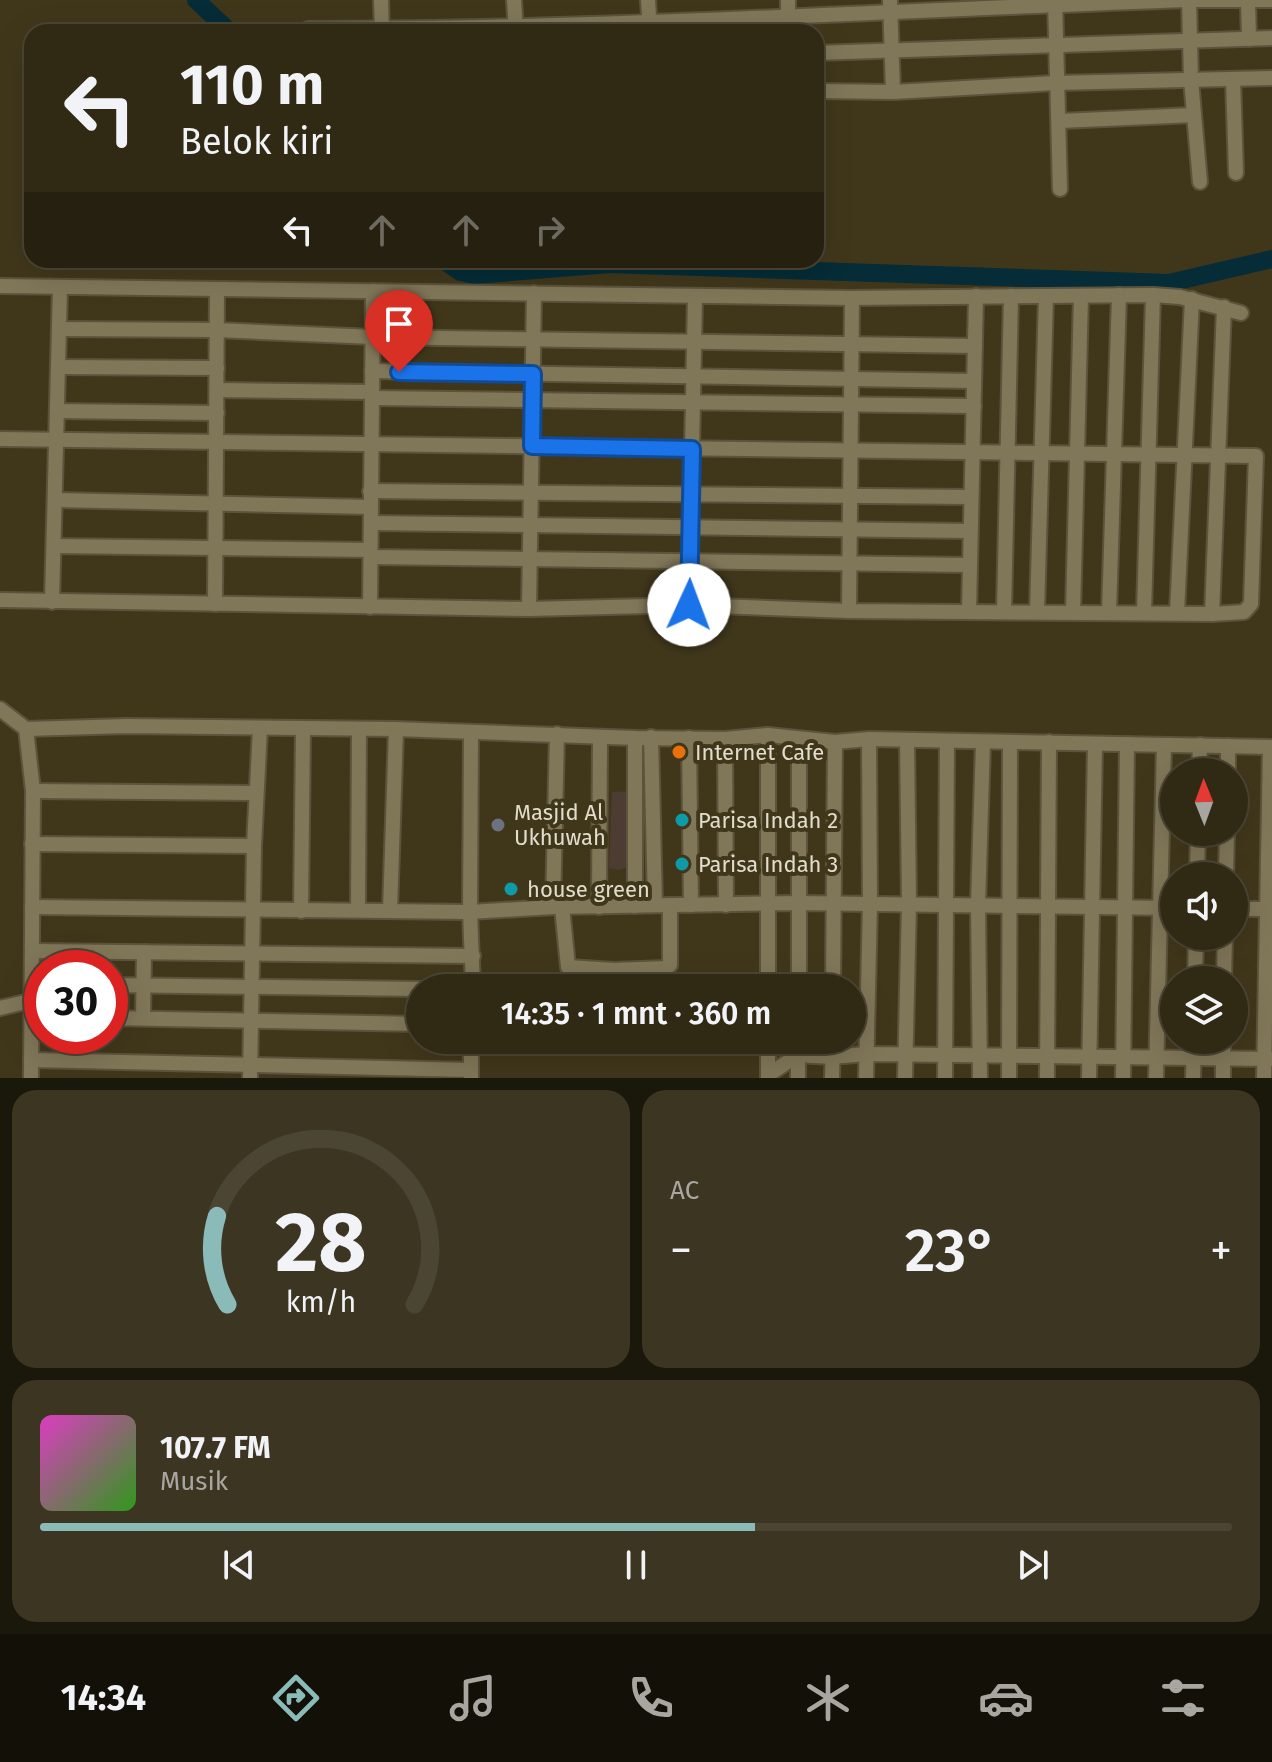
<!DOCTYPE html>
<html lang="id">
<meta charset="utf-8">
<style>
:root{--surface:#302914;--page:#3c3522;--text:#f1f3f6;--muted:#a8a6a0;--line:#4b4534;--accent:#8bbbb9}
body{margin:0;font-family:"Fira Sans",sans-serif;background:var(--page);color:var(--text);height:100vh;display:flex;flex-direction:column;font-size:30px;white-space:nowrap}
*{box-sizing:border-box;margin:0}
p{font-size:26px;color:var(--muted)}
.icon{flex:none;width:44px;height:44px;fill:none;stroke:currentColor;stroke-width:2;stroke-linecap:round;stroke-linejoin:round}
.map{position:relative;height:1078px;overflow:hidden}
.drawer{display:flex;flex-direction:column;gap:12px;padding:12px;background:#1a170b;flex:1}
.drawer>*{flex:none}
.hud{position:absolute;left:24px;top:24px;width:800px;height:244px;border-radius:24px;box-shadow:0 8px 32px #0002,0 0 0 2px var(--line);background:#302914;color:var(--text);overflow:hidden}
.needle{width:52px;rotate:359deg}
.buttons{position:absolute;left:1160px;top:758px;display:grid;gap:16px}
.buttons a{display:grid;place-items:center;width:88px;height:88px;border-radius:50%;background:var(--surface);box-shadow:0 8px 32px #0002,0 0 0 2px var(--line);font-size:40px}
.speed{position:absolute;left:24px;top:950px;display:flex;gap:16px;font-size:40px;font-weight:700;text-align:center}
.speed>*{display:grid;place-content:center;width:104px;height:104px;border-radius:50%;background:var(--surface);box-shadow:0 8px 32px #0002,0 0 0 2px var(--line);line-height:1}
.speed .limit{border:12px solid #d22;background:#fff;color:#111}
.pin{position:absolute;display:grid;place-items:center;width:68px;height:68px;color:#fff;margin:-82px -34px;border-radius:50% 50% 50% 0;rotate:-45deg;box-shadow:0 0 8px #0007}
.pin .icon{rotate:45deg}
.me{position:absolute;width:88px;margin:-44px;rotate:2deg;stroke-linejoin:round;filter:drop-shadow(0 0 6px #0008)}
.turn{display:flex;align-items:center;gap:28px;height:168px;padding:0 24px;font-size:36px}
.turn .icon{width:104px;height:104px;stroke-width:2.5}
.turn b{display:block;font-size:56px;line-height:68px}
.lanes{display:flex;align-items:center;height:76px;padding:0 24px;background:#0003;justify-content:center;gap:40px;direction:ltr}
.lanes .off{opacity:.35}
.big{font-size:60px;font-weight:600;line-height:1.1}
.drawer .widget{flex:1;display:flex;flex-direction:column;justify-content:center;gap:12px;min-width:0;padding:0 28px;border-radius:24px;background:var(--page)}
.drawer .dial{align-items:center;gap:0}
.dial svg{height:208px;overflow:visible;fill:none;stroke:var(--line);stroke-width:7;stroke-linecap:round;text-anchor:middle}
.dial text{fill:var(--text);stroke:none}
.song{display:flex;align-items:center;gap:24px}
.cover{width:96px;height:96px;border-radius:12px;background:linear-gradient(135deg,hsl(310 70% 55%),hsl(110 70% 35%))}
.played{height:8px;border-radius:4px;background:linear-gradient(90deg,var(--accent) 60%,var(--line) 60%)}
.keys{display:flex;justify-content:space-around;direction:ltr}
.heat{display:flex;justify-content:space-between;align-items:center;font-size:44px;direction:ltr}
.drawer .tiles{flex:1;display:grid;gap:12px;grid-template-columns:1fr 1fr}
.widget:last-child{grid-column:span 2}
.trip{position:absolute;left:406px;top:974px;width:460px;height:80px;border-radius:40px;background:var(--surface);box-shadow:0 8px 32px #0002,0 0 0 2px var(--line);font-weight:600;line-height:80px;text-align:center}
.tab-bar{display:flex;height:128px;justify-content:space-around;align-items:center;background:#131008;color:var(--muted)}
.tab-bar .icon{width:56px;height:56px}
.tab-bar .active{color:var(--accent)}
.tab-bar b{font-size:36px;color:var(--text)}
.map>svg:first-child{display:block}
</style>
<div class="map">
<svg width="1272" height="1078" viewBox="0 0 1272 1078">
<rect width="100%" height="100%" fill="#40371b"/>
<path fill="#4c3c31" d="M636 791V865L619 870 609 868 612 792Z"/>
<g fill="none" stroke-linecap="round" stroke-linejoin="round">
<g stroke="#052c37" stroke-width="18">
<path d="M196 0 230 32"/>
<path d="M443 260 460 272 475 275 610 264 1169 283 1272 259"/>
</g>
<g stroke="#5b533b" stroke-width="18">
<g id="minor">
<path d="M381 0 382 32"/>
<path d="M514 0 516 32"/>
<path d="M648 0 650 32"/>
<path d="M788 0V32"/>
<path d="M890 0 893 92"/>
<path d="M1055 0 1060 189"/>
<path d="M1189 0 1191 80 1200 182"/>
<path d="M1195 0H1272"/>
<path d="M1248 0 1249 39"/>
<path d="M308 29C602 29 895 10 1189 0"/>
<path d="M816 53 1272 38"/>
<path d="M1233 79 1236 173"/>
<path d="M816 91 893 92 1055 83 1272 78"/>
<path d="M1060 121 1194 115"/>
<path d="M0 286 852 298 1153 295 1180 297 1241 313"/>
<path d="M59 329 217 330 373 337 975 346"/>
<path d="M58 367 217 368"/>
<path d="M372 371 974 381"/>
<path d="M217 390 372 392"/>
<path d="M373 398 974 406"/>
<path d="M57 411 217 413"/>
<path d="M0 439 1256 456 1251 604 1244 612 1212 614 849 611 689 605 529 609 0 600"/>
<path d="M370 491 971 497"/>
<path d="M56 500 371 507"/>
<path d="M371 523 970 531"/>
<path d="M54 546 370 550"/>
<path d="M371 557 970 565"/>
<path d="M52 602 60 287"/>
<path d="M215 604 217 289"/>
<path d="M689 605 695 296"/>
<path d="M370 607 373 291"/>
<path d="M529 609 534 293"/>
<path d="M849 611 852 298"/>
<path d="M969 612 976 296"/>
<path d="M1004 612 1011 296"/>
<path d="M1037 612 1046 296"/>
<path d="M1073 613 1081 296"/>
<path d="M1109 613 1119 295"/>
<path d="M1144 613 1153 295"/>
<path d="M1177 613 1192 299"/>
<path d="M1212 614 1224 307"/>
<path d="M0 709 26 729 33 791 31 1078"/>
<path d="M26 729 127 726 396 729 635 738 725 739 768 735 835 742 869 739 1272 747"/>
<path d="M471 734 470 912 473 988"/>
<path d="M651 737 655 905"/>
<path d="M635 738V906"/>
<path d="M689 738 691 905"/>
<path d="M725 739 726 905"/>
<path d="M1199 772 1200 745"/>
<path d="M1228 772V746"/>
<path d="M33 791 256 793"/>
<path d="M32 844 254 846"/>
<path d="M1197 876 1198 832"/>
<path d="M1226 876 1227 832"/>
<path d="M32 907 470 912 553 907 799 903 1174 908"/>
<path d="M553 907 557 734"/>
<path d="M562 907 568 967 614 970 666 968 670 965V905"/>
<path d="M599 907 600 738"/>
<path d="M1234 909H1272"/>
<path d="M358 910 359 729"/>
<path d="M301 911 303 728"/>
<path d="M390 911 396 729"/>
<path d="M33 951 473 956"/>
<path d="M1195 980 1196 936"/>
<path d="M1224 980 1225 936"/>
<path d="M110 985 420 989"/>
<path d="M768 988V735"/>
<path d="M799 988V740"/>
<path d="M833 988 835 742"/>
<path d="M0 1008 30 1001"/>
<path d="M110 1018 420 1024"/>
<path d="M143 1018 144 952"/>
<path d="M768 1040V1078"/>
<path d="M31 1060 471 1070"/>
<path d="M768 1075 798 1055 832 1057 866 1054 1272 1059"/>
<path d="M250 1078 254 846 260 728"/>
<path d="M471 1078V1040"/>
<path d="M798 1078V1040"/>
<path d="M832 1078 833 1040"/>
<path d="M866 1078 870 904 869 739"/>
<path d="M905 1078 909 903 907 740"/>
<path d="M945 1078 947 741"/>
<path d="M980 1078 978 905 983 742"/>
<path d="M1009 1078 1010 743"/>
<path d="M1047 1078 1049 742"/>
<path d="M1089 1078 1095 744"/>
<path d="M1123 1078 1127 744"/>
<path d="M1156 1078 1164 745"/>
<path d="M1193 1078 1194 1040"/>
<path d="M1223 1078V1040"/>
<path d="M1264 1078 1270 747"/>
</g>
</g>
<use href="#minor" stroke="#807658" stroke-width="14"/>
</g>
<g fill="none" stroke-linecap="round" stroke-linejoin="round">
<g stroke="#114b97" stroke-width="20">
<path id="route" d="M399 372 533 374 532 446 692 449 689 605"/>
</g>
<use href="#route" stroke="#1a73e8" stroke-width="14"/>
</g>
<circle fill="#e8710a" stroke="#40371b" stroke-width="3" cx="679" cy="752" r="8"/>
<g fill="#0f9aa8" stroke="#40371b" stroke-width="3">
<circle cx="682" cy="820" r="8"/>
<circle cx="682" cy="864" r="8"/>
<circle cx="511" cy="889" r="8"/>
</g>
<circle fill="#6b7280" stroke="#40371b" stroke-width="3" cx="498" cy="825" r="8"/>
<g text-anchor="middle" stroke-width="8" stroke-linejoin="round" paint-order="stroke">
<g font-size="22" fill="#e1dccc" stroke="#40371b" text-anchor="start">
<text x="695" y="760">Internet Cafe</text>
<text x="514" y="820">Masjid Al<tspan x="514" dy="25">Ukhuwah</tspan></text>
<text x="698" y="828">Parisa Indah 2</text>
<text x="698" y="872">Parisa Indah 3</text>
<text x="527" y="897">house green</text>
</g>
</g>
</svg>
<div class="buttons">
<a><svg class="needle" viewBox="-14 -14 28 28"><path d="M0-13l5 13h-10z" fill="#e53935"/><path d="M0 13l5-13h-10z" fill="#a8a6a0"/></svg></a>
<a><svg class="icon" aria-label="sound" viewBox="0 0 24 24"><path d="M4 9h4l5-4v14l-5-4H4zM17 9q2 3 0 6"/></svg></a>
<a><svg class="icon" aria-label="layers" viewBox="0 0 24 24"><path d="M12 4l9 5-9 5-9-5zM3 14l9 5 9-5"/></svg></a>
</div>
<div class="speed"><div class="limit">30</div></div>
<div class="pin" style="left:399px;top:372px;background:#d93025"><svg class="icon" aria-label="arrive" viewBox="0 0 24 24"><path d="M6 21V4h12l-3 4 3 4H6"/></svg></div>
<svg class="me" style="left:689px;top:605px" viewBox="-20 -20 40 40"><circle r="19" fill="#fff"/><path d="M0-13L10 11 0 6-10 11z" fill="#1a73e8"/></svg>
<div class="trip">14:35 · 1 mnt · 360 m</div>
<div class="hud">
<div class="turn"><svg class="icon" aria-label="left" viewBox="0 0 24 24"><path d="M17 20v-9H6M10 6l-5 5 5 5"/></svg><div><b>110 m</b>Belok kiri</div></div>
<div class="lanes"><svg class="icon" aria-label="left" viewBox="0 0 24 24"><path d="M17 20v-9H6M10 6l-5 5 5 5"/></svg><svg class="icon off" aria-label="ahead" viewBox="0 0 24 24"><path d="M12 20V5M6 11l6-6 6 6"/></svg><svg class="icon off" aria-label="ahead" viewBox="0 0 24 24"><path d="M12 20V5M6 11l6-6 6 6"/></svg><svg class="icon off" aria-label="right" viewBox="0 0 24 24"><path d="M7 20v-9h11M14 6l5 5-5 5"/></svg></div>
</div>
</div>
<section class="drawer">
<div class="tiles">
<div class="widget dial"><svg viewBox="0 0 100 80">
<path d="M14 69A42 42 0 1 1 86 69"/>
<path d="M14 69A42 42 0 0 1 10 35" stroke="#8bbbb9"/>
<text x="50" y="56" font-size="32" font-weight="700">28</text>
<text x="50" y="72" font-size="11">km/h</text>
</svg></div>
<div class="widget"><p>AC</p>
<div class="heat"><a>−</a><b class="big">23°</b><a>+</a></div>
</div>
<div class="widget">
<div class="song"><i class="cover"></i><div><b>107.7 FM</b><p>Musik</p></div></div>
<div class="played"></div>
<div class="keys"><svg class="icon" aria-label="previous" viewBox="0 0 24 24"><path d="M18 5L8 12l10 7zM5 5v14"/></svg><svg class="icon" aria-label="pause" viewBox="0 0 24 24"><path d="M8 5v14M16 5v14"/></svg><svg class="icon" aria-label="next" viewBox="0 0 24 24"><path d="M6 5l10 7-10 7zM19 5v14"/></svg></div>
</div>
</div>
</section>
<nav class="tab-bar">
<b>14:34</b>
<svg class="icon active" aria-label="directions" viewBox="0 0 24 24"><path d="M12 3l9 9-9 9-9-9zM9 14v-3h6M13 9l2 2-2 2"/></svg>
<svg class="icon" aria-label="music" viewBox="0 0 24 24"><path d="M9 18V5l10-2v13"/><circle cx="6" cy="18" r="3"/><circle cx="16" cy="16" r="3"/></svg>
<svg class="icon" aria-label="phone" viewBox="0 0 24 24"><path d="M5 4h4l2 5-3 2q2 4 5 5l2-3 5 2v4C11 20 4 13 5 4z"/></svg>
<svg class="icon" aria-label="climate" viewBox="0 0 24 24"><path d="M12 3v18M4 7l16 10M4 17L20 7"/></svg>
<svg class="icon" aria-label="car" viewBox="0 0 24 24"><path d="M5 17H2v-5l4-1 3-4h7l3 4 3 1v5h-3M9 17h6M6 11h13"/><circle cx="7" cy="17" r="2"/><circle cx="17" cy="17" r="2"/></svg>
<svg class="icon" aria-label="filters" viewBox="0 0 24 24"><path d="M4 7h16M4 17h16"/><circle cx="9" cy="7" r="2"/><circle cx="15" cy="17" r="2"/></svg>
</nav>
